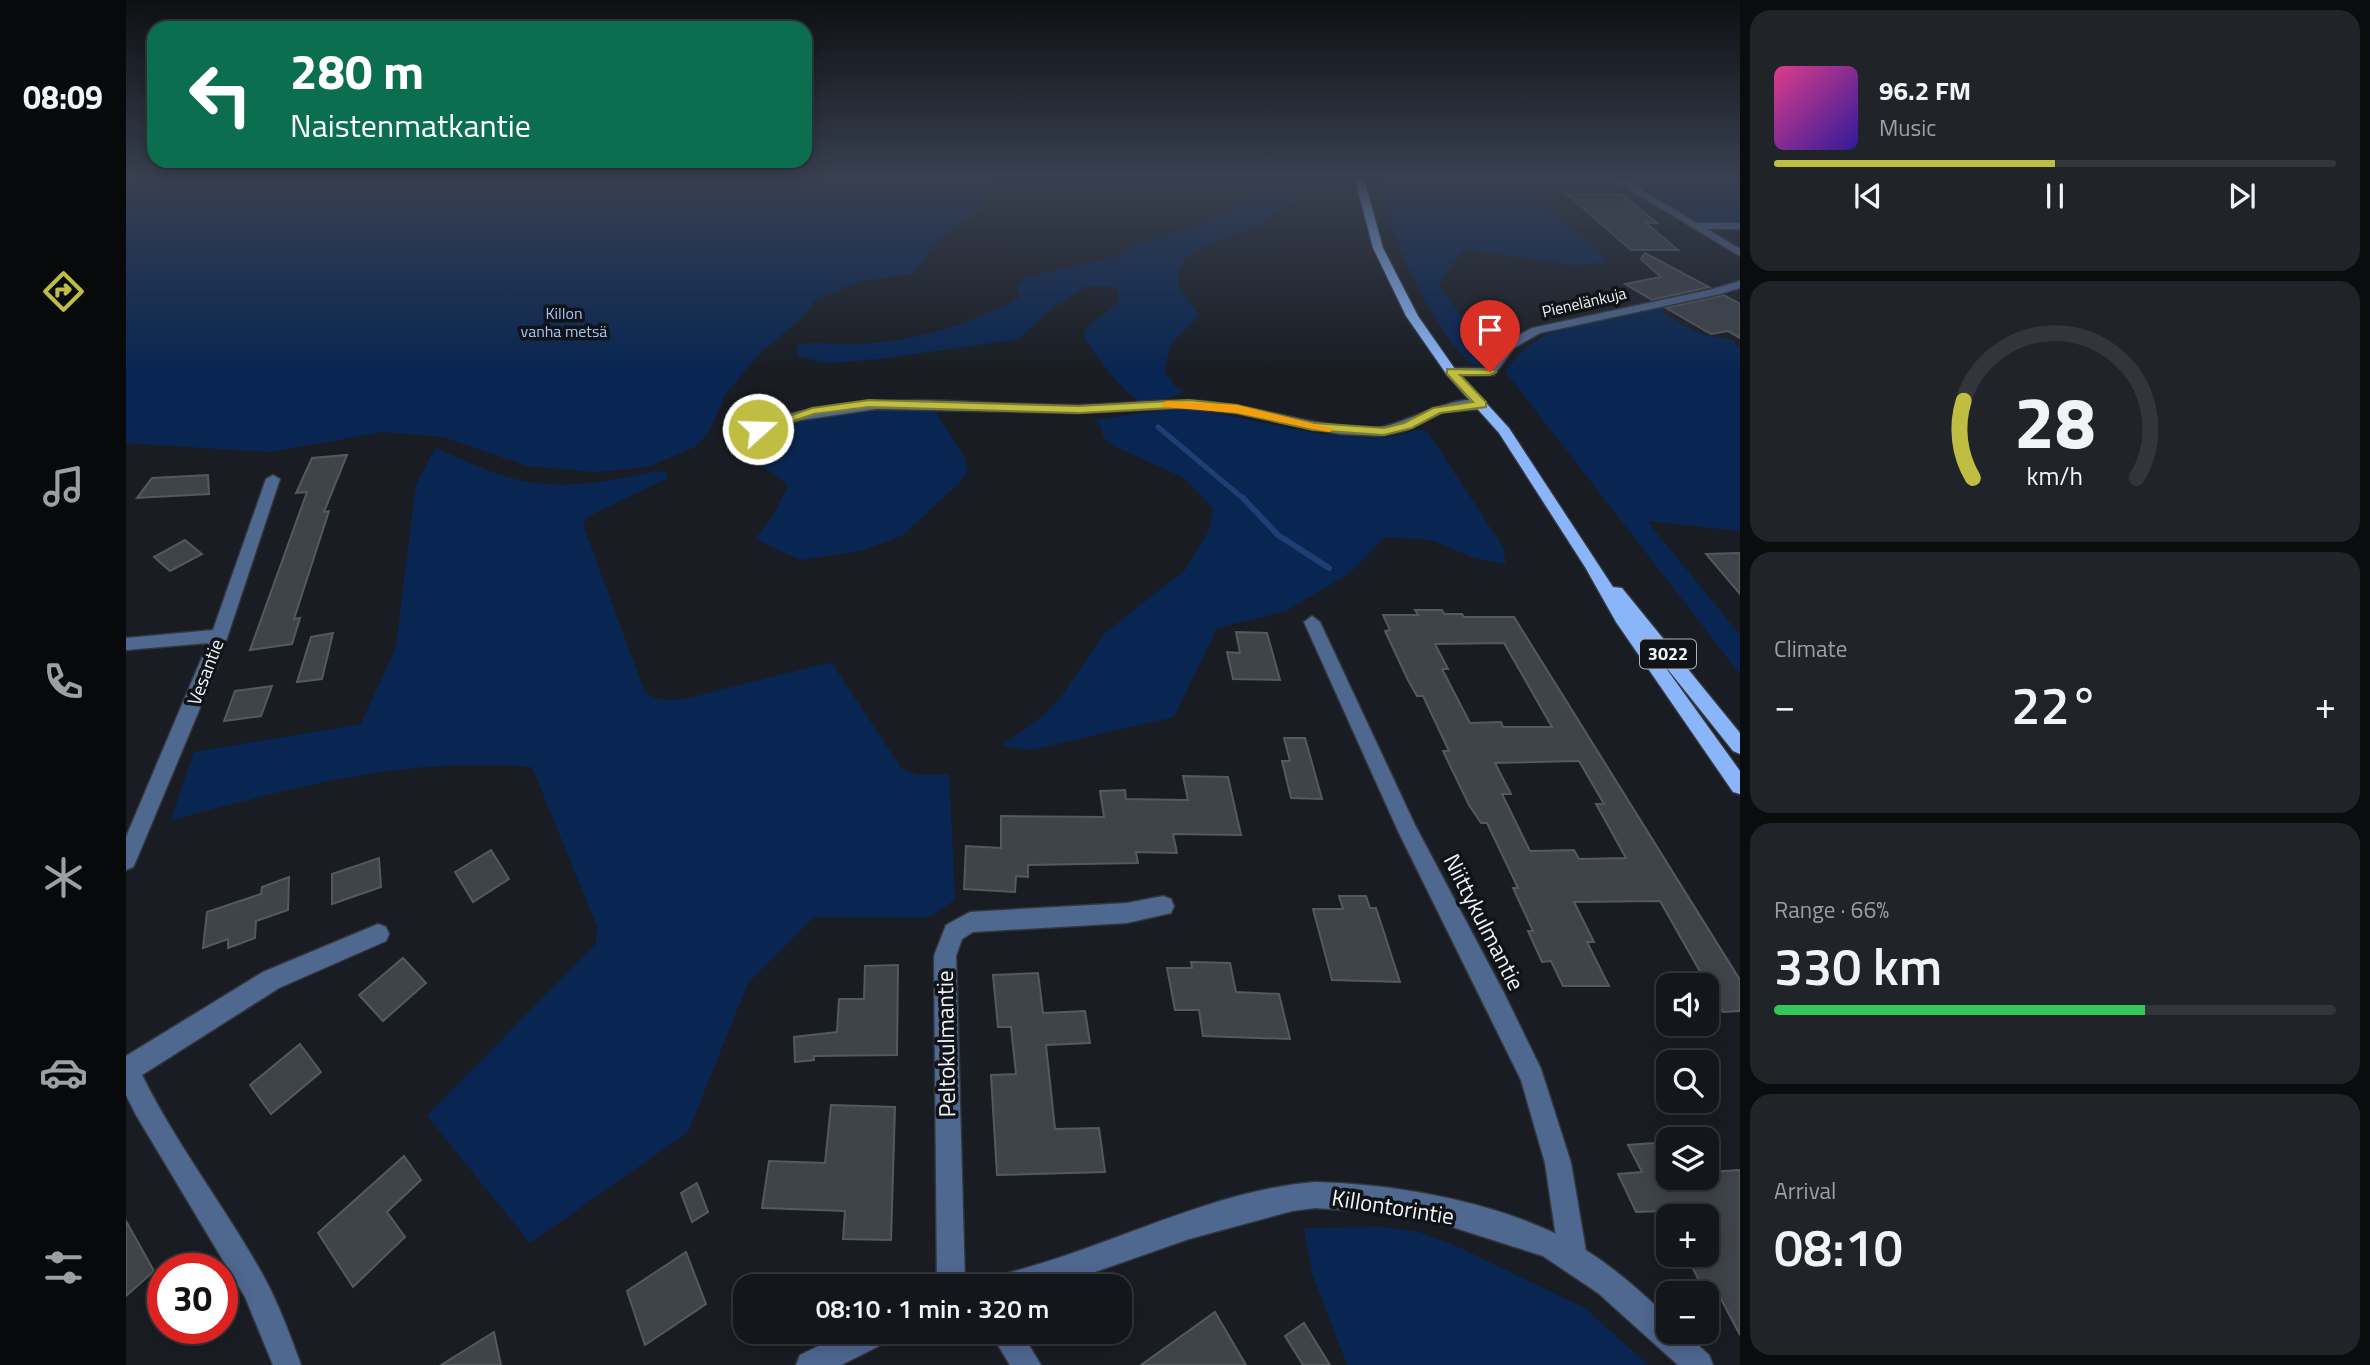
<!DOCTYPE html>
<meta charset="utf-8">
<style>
:root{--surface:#13161a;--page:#202327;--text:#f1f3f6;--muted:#9d9fa2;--line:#323539;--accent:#bfbe42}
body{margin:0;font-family:"Titillium Web",sans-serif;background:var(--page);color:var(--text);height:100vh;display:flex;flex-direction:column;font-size:26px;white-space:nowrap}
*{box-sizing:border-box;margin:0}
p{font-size:23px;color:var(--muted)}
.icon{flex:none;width:38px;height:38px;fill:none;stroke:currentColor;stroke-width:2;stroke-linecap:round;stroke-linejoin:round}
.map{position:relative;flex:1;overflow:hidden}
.side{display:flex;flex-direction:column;gap:10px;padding:10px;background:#0a0c0e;width:630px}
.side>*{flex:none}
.hud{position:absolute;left:21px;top:21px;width:665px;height:147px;border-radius:21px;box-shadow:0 4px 18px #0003,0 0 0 2px var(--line);background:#0b6e4f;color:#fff;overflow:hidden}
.controls{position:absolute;left:1530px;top:973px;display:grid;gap:14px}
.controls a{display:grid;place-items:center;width:63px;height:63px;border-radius:14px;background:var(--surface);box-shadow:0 4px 18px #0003,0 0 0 2px var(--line);font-size:35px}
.speed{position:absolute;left:21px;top:1253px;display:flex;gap:14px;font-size:35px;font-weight:700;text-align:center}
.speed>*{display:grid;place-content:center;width:91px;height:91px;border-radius:50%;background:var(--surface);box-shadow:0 4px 18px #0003,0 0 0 2px var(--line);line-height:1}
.speed .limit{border:10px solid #d22;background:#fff;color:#111}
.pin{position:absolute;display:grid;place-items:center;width:60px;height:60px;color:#fff;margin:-72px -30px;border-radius:50% 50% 50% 0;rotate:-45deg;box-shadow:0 0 7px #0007}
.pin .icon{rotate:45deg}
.me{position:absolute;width:77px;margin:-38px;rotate:70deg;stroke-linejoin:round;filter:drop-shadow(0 0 5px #0008)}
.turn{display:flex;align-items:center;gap:24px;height:147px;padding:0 28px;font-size:32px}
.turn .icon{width:91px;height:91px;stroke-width:2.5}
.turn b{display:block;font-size:49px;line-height:60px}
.big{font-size:52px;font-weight:600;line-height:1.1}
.side .card{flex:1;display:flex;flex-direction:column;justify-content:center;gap:10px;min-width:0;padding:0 24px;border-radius:21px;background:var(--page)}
.side .dial{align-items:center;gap:0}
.dial svg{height:182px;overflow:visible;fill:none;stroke:var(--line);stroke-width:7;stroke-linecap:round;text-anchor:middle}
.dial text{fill:var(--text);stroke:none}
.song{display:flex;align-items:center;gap:21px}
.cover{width:84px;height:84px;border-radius:10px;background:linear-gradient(135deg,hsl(330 70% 55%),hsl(250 70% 35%))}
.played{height:7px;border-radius:4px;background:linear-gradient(90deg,var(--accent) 50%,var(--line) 50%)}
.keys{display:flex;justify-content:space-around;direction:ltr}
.heat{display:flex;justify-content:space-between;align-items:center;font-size:38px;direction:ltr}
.charge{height:10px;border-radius:5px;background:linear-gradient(90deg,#34c759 66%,var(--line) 0)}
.trip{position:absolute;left:607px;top:1274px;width:399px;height:70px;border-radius:21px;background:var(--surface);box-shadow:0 4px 18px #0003,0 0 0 2px var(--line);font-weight:600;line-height:70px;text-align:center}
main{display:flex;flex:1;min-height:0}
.tab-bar{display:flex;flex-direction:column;width:126px;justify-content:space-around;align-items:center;background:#08090a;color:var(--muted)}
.tab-bar .icon{width:49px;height:49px}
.tab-bar .on{color:var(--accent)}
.tab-bar b{font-size:32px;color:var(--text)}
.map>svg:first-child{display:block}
</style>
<main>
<nav class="tab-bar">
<b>08:09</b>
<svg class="icon on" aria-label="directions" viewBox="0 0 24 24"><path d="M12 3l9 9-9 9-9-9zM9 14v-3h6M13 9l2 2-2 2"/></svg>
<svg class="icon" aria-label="music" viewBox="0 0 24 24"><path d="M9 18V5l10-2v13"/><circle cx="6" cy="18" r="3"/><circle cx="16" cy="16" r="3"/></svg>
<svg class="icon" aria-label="phone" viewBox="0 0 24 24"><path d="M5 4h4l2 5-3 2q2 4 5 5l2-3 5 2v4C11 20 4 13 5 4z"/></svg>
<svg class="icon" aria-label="climate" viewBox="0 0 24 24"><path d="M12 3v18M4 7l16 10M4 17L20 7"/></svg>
<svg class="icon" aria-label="car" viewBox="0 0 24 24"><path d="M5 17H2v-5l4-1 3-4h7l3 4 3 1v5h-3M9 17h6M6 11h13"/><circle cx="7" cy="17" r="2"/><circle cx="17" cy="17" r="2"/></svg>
<svg class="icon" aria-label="filters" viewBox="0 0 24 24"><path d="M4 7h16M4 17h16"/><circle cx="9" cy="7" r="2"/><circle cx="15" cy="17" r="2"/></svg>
</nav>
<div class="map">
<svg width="1614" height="1365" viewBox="0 0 1614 1365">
<rect width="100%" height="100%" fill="#191d23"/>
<g fill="#092652">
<path d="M0 179H872L856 209 810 241 788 274 736 281 690 299 675 319 635 352 600 393 583 432 569 447 522 467 468 472 401 466 317 437 257 432 144 452 0 443Z"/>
<path d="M1254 179H1484L1495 185 1397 182C1404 206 1464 234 1481 263L1444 265 1337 249 1313 286 1351 338 1379 349 1362 365 1350 366C1320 350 1276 260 1266 227 1261 211 1258 195 1254 179Z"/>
<path d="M1497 179H1614V225L1571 223Z"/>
<path d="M1143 184 1162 186 1170 193V203C1152 210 1141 223 1124 230 1100 241 1047 248 1053 283 1054 295 1067 306 1074 315L1044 344 1039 372 1048 385 1058 392C1046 396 1027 407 1015 402 999 395 964 350 957 334L963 325 993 302 992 290 981 286 959 287 922 312 893 339 754 359 702 363 672 356 671 345C693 340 714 346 737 344 797 339 839 326 893 298L891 286 900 277 989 257 1013 244 1088 219Z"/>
<path d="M1537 307 1540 316 1575 334 1608 340V344L1614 347V531L1521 521 1614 635V674L1379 371 1398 349 1420 334Z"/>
<path d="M758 406 808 409 838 457 842 471 832 484 777 535 739 550 674 560 629 539 647 516 662 485 632 462 629 452 644 426 682 415Z"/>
<path d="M1050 409C1110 413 1167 433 1226 437 1238 438 1252 438 1264 437 1278 435 1287 428 1301 431L1377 547 1380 564 1348 558 1305 540 1259 537 1224 573 1160 611 1091 628 1048 717 904 750 875 746 917 716 934 698 979 633 1059 570 1083 530 1087 508 1058 478 990 447 978 438 973 423 966 420Z"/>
<path d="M309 448C334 458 359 471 385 478 435 492 483 481 531 471L539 472 542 478 461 517 457 525 518 690C530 703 543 700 559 699L702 663 707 665 776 769 793 775 823 774 829 900 801 918 688 917 622 983 562 1132 404 1243 301 1116 470 943 471 926 406 767C278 756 167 788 45 820L68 752 235 724 270 647 290 485Z"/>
<path d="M1255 1227 1293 1232 1330 1246 1459 1308 1522 1365H1221L1186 1273 1178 1228Z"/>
</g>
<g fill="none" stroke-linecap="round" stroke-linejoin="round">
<path stroke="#1e3f73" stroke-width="5" d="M1032 427 1119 500"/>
<path stroke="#1e3f73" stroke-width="6" d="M1117 498 1152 535 1203 568"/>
</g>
<g fill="#3f444a" stroke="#545960" stroke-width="2" fill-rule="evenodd">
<path d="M1441 194H1495L1531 223H1520L1552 250H1505Z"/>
<path d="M1519 253 1583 287 1526 300 1499 284 1535 277 1515 259Z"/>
<path d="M1598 295 1614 304V338L1602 331 1585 334 1540 308Z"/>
<path d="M221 455 198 512 203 511 168 619 174 618 166 644 124 650 181 492 170 493 186 458Z"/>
<path d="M82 475 83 494 11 498 26 478Z"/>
<path d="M59 540 76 554 44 571 28 557Z"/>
<path d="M1614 553V594L1580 554Z"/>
<path d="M1289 610H1316L1318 614H1336L1338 617H1388L1614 980V1011L1597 1012 1534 901 1448 902 1468 942H1461L1483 986H1437L1425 961 1416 962 1402 931H1407L1387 888H1392L1361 823H1355L1343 805 1317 751H1323L1297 696H1291L1282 680 1259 631 1264 630 1257 615H1292ZM1378 643 1426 727H1377L1375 722 1344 723 1316 669H1322L1309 644ZM1453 761 1478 804H1470L1500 858 1453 859 1448 850 1404 851 1376 794H1385L1369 763Z"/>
<path d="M1110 632 1141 633 1154 680 1107 679 1101 652 1114 653Z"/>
<path d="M207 633 196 679 171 682 185 637Z"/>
<path d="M146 686 135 716 98 721 109 691Z"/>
<path d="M1158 738H1179L1196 799 1165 798 1156 761H1164Z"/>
<path d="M1057 776 1102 777 1115 835 1047 834 1051 853 1010 852 1012 863 902 865V877L890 876 889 892 838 889 840 846 875 848V816L978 817 974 791 999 790 1000 799 1062 800Z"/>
<path d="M365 850 383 879 347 902 329 872Z"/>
<path d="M253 858 255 887 206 904V874Z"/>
<path d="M163 877 162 910 130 921 129 938 102 948V939L77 948 81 912 135 894 136 887Z"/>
<path d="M1213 896H1240L1244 908H1250L1274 982 1206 980 1187 909H1217Z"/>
<path d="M277 958 300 983 257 1021 233 995Z"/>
<path d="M1065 962 1104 963 1110 992 1153 994 1164 1039 1077 1036 1073 1010H1049L1041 968H1066Z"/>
<path d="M772 965 771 1055 688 1056V1060L669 1062 668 1037 711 1032 713 999H738L739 966Z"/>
<path d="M912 973 917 1013 959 1011 964 1043 920 1045 929 1129 973 1128 979 1172 871 1175 865 1075 890 1074 885 1027H872L867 975Z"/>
<path d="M174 1044 195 1072 145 1114 124 1085Z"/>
<path d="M705 1105 769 1107 765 1240 717 1239 719 1211 636 1208 643 1161 699 1163Z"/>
<path d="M1542 1142V1178H1580V1172L1614 1170V1335L1594 1297 1582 1298 1560 1255H1580V1216H1541L1538 1211 1510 1212 1492 1174 1516 1172 1502 1145Z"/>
<path d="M278 1156 295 1180 261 1212 279 1237 227 1287 192 1233Z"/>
<path d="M571 1183 582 1212 566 1222 555 1193Z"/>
<path d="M0 1221 28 1271 0 1296Z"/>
<path d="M560 1252 580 1304 519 1345 501 1291Z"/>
<path d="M1089 1312 1120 1365H1015Z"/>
<path d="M1178 1323 1204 1365H1177L1159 1336Z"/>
<path d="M368 1332 375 1365H315Z"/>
</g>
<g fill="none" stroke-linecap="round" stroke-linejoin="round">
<g stroke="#33373d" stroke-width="3">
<g id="minor">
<path d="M1486 179H1497L1571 223H1614V229H1581L1614 249V256Z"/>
<path d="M1614 281V288L1594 294 1414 333 1388 348 1368 375 1325 376 1319 372 1325 368H1360L1380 342 1406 328 1587 289Z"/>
<path d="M790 400C843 401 897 405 950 405 991 405 1032 398 1073 401 1131 405 1187 427 1246 428 1276 428 1339 385 1362 405L1356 409 1318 412 1281 430 1255 436 1213 434 1109 413 1054 408 951 413 751 409 675 420 632 433 625 429C651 407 755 401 790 400Z"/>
<path d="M147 475 154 479 92 665 10 861 7 867 0 870V837L82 643 0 650V638L87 630 140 479Z"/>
<path d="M1186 616 1194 622 1289 825 1378 993 1415 1069 1445 1163 1461 1257 1457 1267 1447 1271 1437 1267 1433 1257 1419 1163 1395 1080 1272 831 1178 622Z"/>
<path d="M1037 896 1045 899 1048 906 1045 913 1001 923 847 932 836 939 830 956 839 1286H811L808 956 820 925 844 912 1001 903Z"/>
<path d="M252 924 260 927 263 934 260 941 153 988 16 1075C51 1146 100 1208 138 1277 153 1305 164 1335 175 1365H147L119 1297 10 1115 0 1095V1056L137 972Z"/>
<path d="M864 1332H895L915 1365H884Z"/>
</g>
</g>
<g stroke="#33373d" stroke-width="3">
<g id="tertiary">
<path d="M1189 1182C1274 1184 1385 1204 1458 1249 1489 1268 1516 1293 1542 1317V1332H1558L1583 1355 1587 1365H1552L1472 1293 1417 1256 1323 1226 1248 1212 1189 1208 1166 1211 1063 1239 929 1286H871L875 1276 885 1272C987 1246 1083 1191 1189 1182Z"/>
<path d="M721 1332H765L761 1342 715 1365H670L674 1355Z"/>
</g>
</g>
<g stroke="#33373d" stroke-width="3">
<path id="primary" d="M1229 179H1238L1257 248 1292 316 1329 369 1383 428 1487 587 1496 588 1614 733V754L1607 751 1532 657 1614 771V794L1607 792 1490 622 1459 567 1373 433 1321 375 1280 316 1247 248Z"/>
</g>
<use href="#minor" fill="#4f6890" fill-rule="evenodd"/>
<use href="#tertiary" fill="#4f6890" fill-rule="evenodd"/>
<use href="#primary" fill="#8ab5f8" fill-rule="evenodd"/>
</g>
<linearGradient id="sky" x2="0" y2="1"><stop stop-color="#0e1013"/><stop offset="0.48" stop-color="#384050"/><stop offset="1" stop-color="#384050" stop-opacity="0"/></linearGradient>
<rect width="1614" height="370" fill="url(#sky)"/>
<path fill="#bfbe42" stroke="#7c7c2b" stroke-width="2" d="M1321 369 1368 370 1370 372 1364 375H1334L1360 402V407L1314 413 1286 428 1258 435 1187 430 1111 413 1063 407 953 413 743 407 688 414 632 433 626 429 686 408 743 400 953 406 1063 400 1111 405 1187 423 1258 428 1278 423 1307 408 1347 402 1321 374Z"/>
<path fill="#f59e0b" d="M1041 401 1111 405 1209 429 1203 432 1111 413 1037 407 1035 404Z"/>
<g text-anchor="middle" stroke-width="7" stroke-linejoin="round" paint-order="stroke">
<g font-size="16" fill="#f2f4f8" stroke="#101419">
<text transform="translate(1458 302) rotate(-13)" y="6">Pienelänkuja</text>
</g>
<g font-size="16" fill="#a4c3f4" stroke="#101419">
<text x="438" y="319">Killon<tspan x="438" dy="18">vanha metsä</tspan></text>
</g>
<rect fill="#101419" stroke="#aeb1b5" stroke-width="2" x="1514" y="639.5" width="56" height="29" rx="5"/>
<g font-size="18" font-weight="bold" fill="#f2f4f8">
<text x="1542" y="660">3022</text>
</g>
<g font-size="19" fill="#f2f4f8" stroke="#101419">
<text transform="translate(79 672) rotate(-69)" y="7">Vesantie</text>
</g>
<g font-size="23" fill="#f2f4f8" stroke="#101419">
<text transform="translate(1358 922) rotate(63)" y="8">Niittykulmantie</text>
<text transform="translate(820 1044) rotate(-91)" y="8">Peltokulmantie</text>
<text transform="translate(1267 1207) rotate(9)" y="8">Killontorintie</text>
</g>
</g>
</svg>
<div class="controls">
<a><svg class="icon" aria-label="sound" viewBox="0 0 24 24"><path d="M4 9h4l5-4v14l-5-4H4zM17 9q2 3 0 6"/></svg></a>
<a><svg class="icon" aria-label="search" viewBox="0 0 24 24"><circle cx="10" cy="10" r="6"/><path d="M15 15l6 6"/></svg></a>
<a><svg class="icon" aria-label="layers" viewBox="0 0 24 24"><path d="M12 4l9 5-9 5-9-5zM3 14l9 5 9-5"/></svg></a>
<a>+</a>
<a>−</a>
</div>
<div class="speed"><div class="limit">30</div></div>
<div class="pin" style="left:1364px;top:372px;background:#d93025"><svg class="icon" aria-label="arrive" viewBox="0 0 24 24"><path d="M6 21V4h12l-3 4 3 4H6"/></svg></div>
<svg class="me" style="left:632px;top:429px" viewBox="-20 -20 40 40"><circle r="17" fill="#bfbe42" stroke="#fff" stroke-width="3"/><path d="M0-11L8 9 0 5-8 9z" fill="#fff"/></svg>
<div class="trip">08:10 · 1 min · 320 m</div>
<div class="hud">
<div class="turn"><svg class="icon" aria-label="left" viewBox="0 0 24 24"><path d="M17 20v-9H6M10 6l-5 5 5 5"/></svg><div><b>280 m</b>Naistenmatkantie</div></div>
</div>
</div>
<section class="side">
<div class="card">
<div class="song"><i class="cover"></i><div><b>96.2 FM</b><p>Music</p></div></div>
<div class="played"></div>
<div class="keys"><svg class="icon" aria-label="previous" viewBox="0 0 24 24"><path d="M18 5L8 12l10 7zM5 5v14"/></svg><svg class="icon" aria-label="pause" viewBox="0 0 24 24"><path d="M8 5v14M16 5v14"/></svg><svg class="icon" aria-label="next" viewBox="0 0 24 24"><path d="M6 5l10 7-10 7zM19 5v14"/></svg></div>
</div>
<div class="card dial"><svg viewBox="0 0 100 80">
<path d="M14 69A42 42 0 1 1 86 69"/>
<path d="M14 69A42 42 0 0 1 10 35" stroke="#bfbe42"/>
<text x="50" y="56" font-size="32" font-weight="700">28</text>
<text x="50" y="72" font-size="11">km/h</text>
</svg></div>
<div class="card"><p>Climate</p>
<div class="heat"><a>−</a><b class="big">22°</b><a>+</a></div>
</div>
<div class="card"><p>Range · 66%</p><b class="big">330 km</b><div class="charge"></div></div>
<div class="card"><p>Arrival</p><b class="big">08:10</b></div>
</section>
</main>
